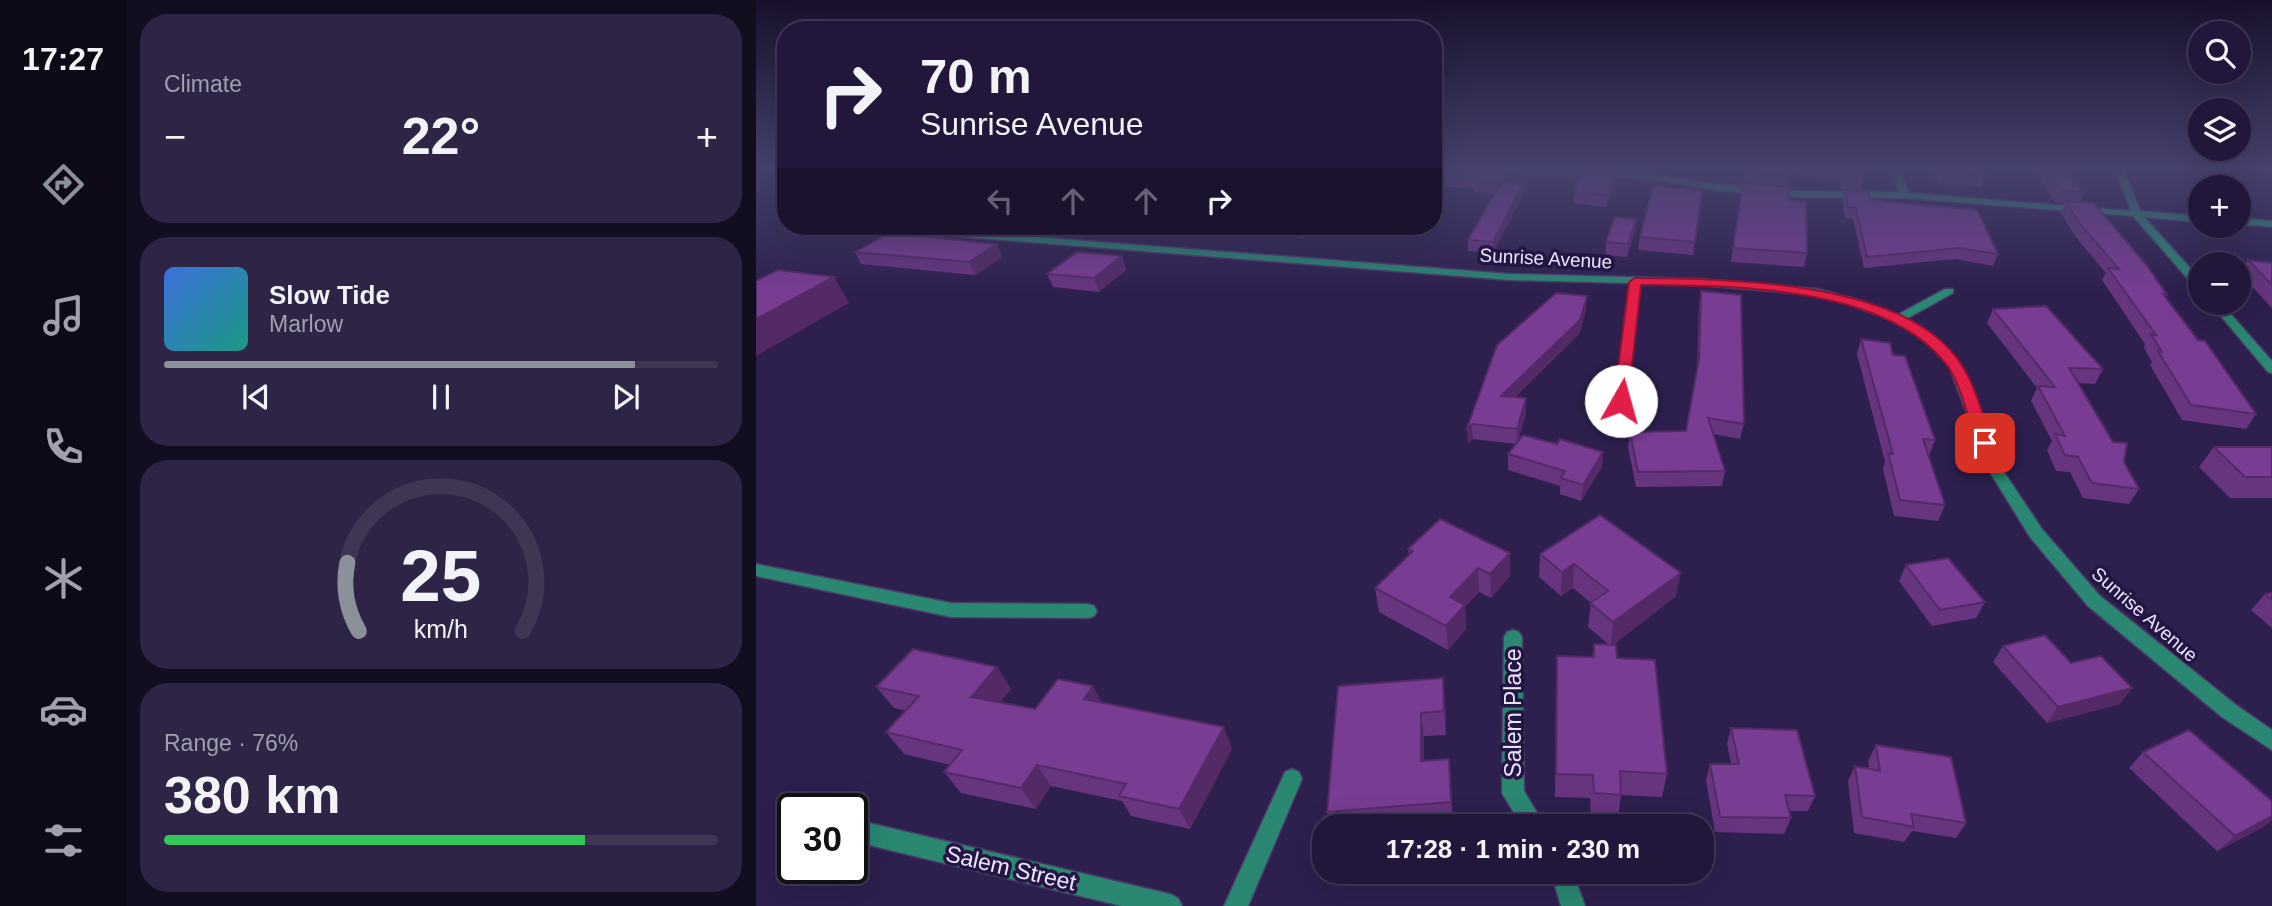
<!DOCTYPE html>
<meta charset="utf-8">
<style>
:root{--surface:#22173a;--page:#2e2445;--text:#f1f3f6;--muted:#a29faf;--line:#3f3654;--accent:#8c9099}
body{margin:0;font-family:Arial,sans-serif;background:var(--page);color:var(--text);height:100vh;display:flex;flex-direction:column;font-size:26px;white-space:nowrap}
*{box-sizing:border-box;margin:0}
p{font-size:23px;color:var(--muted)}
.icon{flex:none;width:38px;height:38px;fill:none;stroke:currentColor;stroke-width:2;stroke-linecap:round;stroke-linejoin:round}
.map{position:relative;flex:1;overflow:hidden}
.side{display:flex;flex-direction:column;gap:14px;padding:14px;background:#130d20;width:630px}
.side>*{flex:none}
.banner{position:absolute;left:21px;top:21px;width:665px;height:214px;border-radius:28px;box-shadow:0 7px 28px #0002,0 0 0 2px var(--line);background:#22173a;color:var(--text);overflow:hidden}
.controls{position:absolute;left:1432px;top:21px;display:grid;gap:14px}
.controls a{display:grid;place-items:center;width:63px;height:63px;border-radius:50%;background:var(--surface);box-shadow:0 7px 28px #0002,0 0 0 2px var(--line);font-size:35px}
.speed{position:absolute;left:21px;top:793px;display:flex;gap:14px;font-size:35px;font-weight:700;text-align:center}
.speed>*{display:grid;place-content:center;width:91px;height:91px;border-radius:50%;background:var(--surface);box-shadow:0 7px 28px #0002,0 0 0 2px var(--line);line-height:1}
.speed .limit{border:4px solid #111;border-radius:10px;background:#fff;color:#111}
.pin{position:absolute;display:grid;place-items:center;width:60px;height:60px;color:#fff;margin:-30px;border-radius:14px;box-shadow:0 4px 10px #0006}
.me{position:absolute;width:77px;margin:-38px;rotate:7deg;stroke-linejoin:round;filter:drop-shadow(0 0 5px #0008)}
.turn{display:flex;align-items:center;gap:24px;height:147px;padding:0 28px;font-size:32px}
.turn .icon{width:91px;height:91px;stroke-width:2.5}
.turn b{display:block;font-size:49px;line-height:60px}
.lanes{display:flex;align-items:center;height:66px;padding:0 28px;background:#0003;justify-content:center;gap:35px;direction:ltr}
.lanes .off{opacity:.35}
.big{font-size:52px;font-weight:600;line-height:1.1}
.side .widget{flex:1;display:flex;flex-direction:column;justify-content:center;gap:10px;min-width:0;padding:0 24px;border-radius:28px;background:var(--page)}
.side .dial{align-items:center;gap:0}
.dial svg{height:182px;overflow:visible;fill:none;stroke:var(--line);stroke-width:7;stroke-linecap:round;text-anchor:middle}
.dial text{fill:var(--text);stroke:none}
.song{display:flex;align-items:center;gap:21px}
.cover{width:84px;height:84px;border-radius:10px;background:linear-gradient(135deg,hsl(220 70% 55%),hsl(170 70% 35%))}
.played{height:7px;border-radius:4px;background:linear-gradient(90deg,var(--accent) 85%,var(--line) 85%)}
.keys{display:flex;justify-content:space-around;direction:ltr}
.heat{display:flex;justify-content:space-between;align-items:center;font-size:38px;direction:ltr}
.charge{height:10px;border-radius:5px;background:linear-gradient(90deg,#34c759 76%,var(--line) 0)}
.trip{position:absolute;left:556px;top:814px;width:402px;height:70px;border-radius:28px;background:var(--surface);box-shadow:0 7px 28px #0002,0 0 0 2px var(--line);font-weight:600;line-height:70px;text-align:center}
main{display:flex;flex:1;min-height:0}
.tabs{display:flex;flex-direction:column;width:126px;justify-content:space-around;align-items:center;background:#0e0917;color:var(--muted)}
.tabs .icon{width:49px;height:49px}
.tabs .on{color:var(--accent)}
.tabs b{font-size:32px;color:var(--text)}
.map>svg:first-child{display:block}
</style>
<main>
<nav class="tabs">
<b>17:27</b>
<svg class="icon on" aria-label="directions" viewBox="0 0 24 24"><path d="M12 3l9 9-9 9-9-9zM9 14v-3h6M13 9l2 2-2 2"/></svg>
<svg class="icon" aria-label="music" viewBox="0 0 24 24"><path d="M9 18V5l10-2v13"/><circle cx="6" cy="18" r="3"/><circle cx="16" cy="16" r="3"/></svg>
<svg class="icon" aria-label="phone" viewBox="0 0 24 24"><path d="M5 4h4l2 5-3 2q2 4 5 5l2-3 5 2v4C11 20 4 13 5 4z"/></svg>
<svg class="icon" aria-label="climate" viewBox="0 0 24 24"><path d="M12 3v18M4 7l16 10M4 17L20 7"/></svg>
<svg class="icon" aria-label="car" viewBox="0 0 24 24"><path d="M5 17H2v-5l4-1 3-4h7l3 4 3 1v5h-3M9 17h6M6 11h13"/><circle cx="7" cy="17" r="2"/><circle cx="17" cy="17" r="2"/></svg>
<svg class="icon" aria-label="filters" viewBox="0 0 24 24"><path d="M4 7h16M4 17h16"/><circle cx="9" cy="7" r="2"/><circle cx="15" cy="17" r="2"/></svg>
</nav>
<section class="side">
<div class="widget"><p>Climate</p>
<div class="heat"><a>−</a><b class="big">22°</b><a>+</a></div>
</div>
<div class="widget">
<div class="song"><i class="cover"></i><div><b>Slow Tide</b><p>Marlow</p></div></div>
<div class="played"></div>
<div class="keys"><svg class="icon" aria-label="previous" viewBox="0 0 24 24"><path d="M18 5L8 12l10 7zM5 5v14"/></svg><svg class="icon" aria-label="pause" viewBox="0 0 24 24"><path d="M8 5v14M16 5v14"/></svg><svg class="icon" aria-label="next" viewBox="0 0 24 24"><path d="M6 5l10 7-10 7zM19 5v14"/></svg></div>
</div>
<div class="widget dial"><svg viewBox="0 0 100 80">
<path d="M14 69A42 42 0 1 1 86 69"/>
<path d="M14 69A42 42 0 0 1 9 39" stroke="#8c9099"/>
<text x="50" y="56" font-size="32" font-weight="700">25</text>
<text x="50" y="72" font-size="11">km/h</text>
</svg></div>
<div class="widget"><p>Range · 76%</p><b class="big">380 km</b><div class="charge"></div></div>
</section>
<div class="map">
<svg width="1516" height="906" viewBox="0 0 1516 906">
<rect width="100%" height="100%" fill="#2d1f4e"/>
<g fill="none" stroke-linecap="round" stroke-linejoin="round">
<g stroke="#483b67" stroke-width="3">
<g id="minor">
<path d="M709 167H750L905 176 960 184 1038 191 1144 192 1132 167H1140L1153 193 1375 211 1360 170 1363 167H1371L1368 170 1384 211 1444 216V222L1388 217 1444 279V289L1440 288 1377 216 1150 198 1038 197 960 190 905 180 713 169Z"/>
<path d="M1482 218 1516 221V227L1482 224Z"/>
<path d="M102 226H139L754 274 943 279 1061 289 1095 298 1141 315 1189 289H1197V293L1150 319 1179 337 1203 362 1246 469 1286 529 1344 596 1480 705 1516 730V750L1466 717 1332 606 1274 537 1232 469 1193 366 1171 341 1138 321 1087 302 1061 295 943 285 884 284 871 401 865 405 859 401 874 283 754 280 107 229Z"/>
<path d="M1454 303H1465L1516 361V373L1512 372Z"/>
<path d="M0 564 195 603 332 604 338 606 341 611 338 616 332 618 195 617 0 576Z"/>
<path d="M757 630 763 632 766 637 768 791 789 826H766L746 793 748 637 751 632Z"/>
<path d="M536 769 543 772 546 779 492 906H468L529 772Z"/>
<path d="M34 806 44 808H37V826L26 823 23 816 26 809Z"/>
<path d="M96 819 414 894 422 898 426 906H366L96 841Z"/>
<path d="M795 872H817L829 906H805Z"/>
</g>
</g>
<use href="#minor" fill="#2a8772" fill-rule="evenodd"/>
</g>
<g fill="#67347e">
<path d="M677 167 753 174 749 182 767 194 737 253 712 251V240L739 193 718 192 717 188 677 186Z"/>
<path d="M828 167H866L864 171H861V180L850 207 817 203 818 191Z"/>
<path d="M948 167H1105L1108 177 1105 189H1085L1084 178 1034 174 1032 187 1033 200 1051 253 1048 267 975 262 989 170Z"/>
<path d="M1175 167H1224L1229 175 1225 187 1182 184Z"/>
<path d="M1282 167H1305L1328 192 1324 202 1411 295 1410 297 1500 414 1490 429 1426 420 1394 365 1396 362 1388 348 1389 344 1346 280 1350 273 1319 236 1305 213 1309 203 1299 202 1280 172Z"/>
<path d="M1510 167H1516V174L1508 172Z"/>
<path d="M946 190 937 255 882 250 884 237Z"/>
<path d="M1089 190 1242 254 1237 266 1199 259 1108 268 1097 219 1089 218 1087 200Z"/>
<path d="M493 226H557L548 238 494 234Z"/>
<path d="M879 232 871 257 850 255V242Z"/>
<path d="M241 244 246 257 219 275 105 264 99 252Z"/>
<path d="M366 256 370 270 343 292 297 287 291 274Z"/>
<path d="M1492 260 1516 263V308L1484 274Z"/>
<path d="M945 291 988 424 984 439 957 434 969 471 966 486 880 487 872 447 874 432 930 431 941 373 943 305Z"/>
<path d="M1237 309 1347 369 1339 384 1322 383 1383 489 1373 504 1327 498 1314 472 1300 471 1291 450 1296 441 1275 401 1281 388 1231 323Z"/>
<path d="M830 310 823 334 759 397 770 398V413L762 441 846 467 825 501 804 494V486L752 470V454L760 444 717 439 712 444 711 428Z"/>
<path d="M1105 339 1137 355 1179 440 1173 456 1189 505 1182 521 1138 516 1127 469 1129 462 1101 354Z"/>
<path d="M1458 447H1516V498H1474L1443 467Z"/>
<path d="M652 549 754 553V576L735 598 723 592 709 606 710 629 692 650 623 612 619 588 653 555Z"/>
<path d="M784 554 920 596 857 645 861 658 911 774 906 797 865 795 862 818 835 816 834 798 799 797 800 680 801 656 836 657 838 644H852L832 627 835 603 817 588 805 596 783 577Z"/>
<path d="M1150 565 1229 602 1220 618 1176 626 1143 581Z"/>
<path d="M1516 593V628L1495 610 1509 594Z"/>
<path d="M1247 646 1315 663 1364 704 1291 723 1237 662Z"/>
<path d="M241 667 255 689 243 703 279 709 346 703 476 749 434 829 375 816 366 801 295 786 280 809 205 793 188 772 194 765 148 754 130 732 150 711 138 708 120 687Z"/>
<path d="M582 686 689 702 690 735 668 736V761L693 759 697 825 682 826H575L571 812Z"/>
<path d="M975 728 1059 796 1052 811H1033L1035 818 1028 834 959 832 950 780 954 764H975L971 744Z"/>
<path d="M1120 745 1210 823 1200 838 1156 831 1148 842 1098 833 1092 781 1099 766 1113 768 1112 761Z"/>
<path d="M1387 752 1516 801V820L1509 826 1461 851 1373 768Z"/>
</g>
<g fill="#542a66">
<path d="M751 167H753V174L743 194V183Z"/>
<path d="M862 169 861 180 850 207 851 195Z"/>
<path d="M767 184V194L737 253V242Z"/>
<path d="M880 220 879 232 871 257 872 244Z"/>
<path d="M548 226H557L548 238 546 228Z"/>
<path d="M241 244 246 257 219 275 213 262Z"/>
<path d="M366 256 370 270 343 292 338 278Z"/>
<path d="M78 277 93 303 0 356V319Z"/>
<path d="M831 296 830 310 823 334 745 411V396Z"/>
<path d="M770 398V413L761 444V429Z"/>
<path d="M716 424 717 439 712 444 711 428Z"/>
<path d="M847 452 846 467 825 501 827 485Z"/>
<path d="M754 553V576L735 598 734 574Z"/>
<path d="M818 564 817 588 805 596 806 572Z"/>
<path d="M722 568 723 592 709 606 710 629 692 650 690 626 694 597Z"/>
<path d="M925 573 920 596 855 646 857 622Z"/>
<path d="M241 667 255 689 230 719 215 697Z"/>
<path d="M687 678 689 702 690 735 688 711Z"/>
<path d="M337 686 349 708 328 699Z"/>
<path d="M1376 688 1364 704 1291 723 1302 707Z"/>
<path d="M665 713 668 736V784L665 761Z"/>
<path d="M468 727 476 749 434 829 423 809Z"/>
<path d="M693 759 695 782 697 825 695 802Z"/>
<path d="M281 765 295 786 280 809 265 788Z"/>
<path d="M1516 816V820L1509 826 1461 851 1479 836Z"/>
</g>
<g fill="#783c92" stroke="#542a66" stroke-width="2">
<path d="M677 167H751L743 183 717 181 719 177 677 175Z"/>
<path d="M828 167 862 169 851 195 818 191Z"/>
<path d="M990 167H1034V176L989 172Z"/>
<path d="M1087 167H1105L1108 177H1088Z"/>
<path d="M1183 167H1224L1229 175 1186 172Z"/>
<path d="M1289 167H1305L1328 192 1304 190Z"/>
<path d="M745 182 767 184 737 242 712 240Z"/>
<path d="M987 183 1034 187 1033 200 1050 202 1051 253 977 248Z"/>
<path d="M897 186 946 190 939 242 884 237Z"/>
<path d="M1089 190H1112L1115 200 1221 210 1242 254 1203 248 1111 257 1100 208 1092 207Z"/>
<path d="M1310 201 1338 203 1358 227 1392 267 1411 295 1407 294 1442 340 1449 341 1500 414 1435 405 1402 351 1406 352 1395 334 1400 335 1352 268 1363 269 1324 224Z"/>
<path d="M859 217 880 220 872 244 850 242Z"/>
<path d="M517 226H548L546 228Z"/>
<path d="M133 233 241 244 213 262 99 252Z"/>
<path d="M321 252 366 256 338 278 291 274Z"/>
<path d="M1492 260 1516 263V285Z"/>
<path d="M22 270 78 277 0 319V281Z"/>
<path d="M945 291 985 295 988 424 952 418 969 471 882 472 874 432 930 431 943 359Z"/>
<path d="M800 293 831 296 824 320 745 396 770 398 761 429 716 424 711 428 741 345Z"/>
<path d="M1290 306 1347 369 1313 368 1357 442 1371 443 1368 462 1383 489 1336 483 1322 457 1309 455 1299 434 1309 436 1282 386 1299 387 1237 309Z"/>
<path d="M1105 339 1134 343 1137 355 1149 356 1179 440 1167 439 1189 505 1144 500 1132 453 1137 454Z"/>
<path d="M767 435 801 444 804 439 847 452 827 485 805 478 809 471 752 454Z"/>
<path d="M1458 447H1516V477H1489Z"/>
<path d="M844 515 925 573 857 622 834 603 852 591 818 564 806 572 784 554Z"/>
<path d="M684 519 754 553 734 574 722 568 694 597 709 605 690 626 619 588 657 551 652 549Z"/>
<path d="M1192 558 1229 602 1184 610 1150 565Z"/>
<path d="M1516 593V600L1509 594Z"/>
<path d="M1289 635 1315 663 1345 656 1376 688 1302 707 1247 646Z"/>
<path d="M838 644 860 645 861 658 899 660 911 774 864 771 865 795 838 793 837 775 800 774 801 656 838 657Z"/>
<path d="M157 649 241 667 215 697 279 709 302 679 337 686 328 699 468 727 423 809 363 796 370 784 281 765 265 788 188 772 206 750 130 732 163 696 120 687Z"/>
<path d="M687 678 688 711 665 713V761L693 759 695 802 571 812 582 686Z"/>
<path d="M975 728 1041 730 1059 796 1029 795 1035 818 964 817 954 764H983Z"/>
<path d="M1433 730 1516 801V816L1479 836 1387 752Z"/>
<path d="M1120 745 1195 757 1210 823 1155 814 1158 827 1106 817 1099 766 1124 771Z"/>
</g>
<linearGradient id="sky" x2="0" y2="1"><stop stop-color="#19112b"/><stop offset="0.57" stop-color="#46426e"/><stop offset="1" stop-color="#46426e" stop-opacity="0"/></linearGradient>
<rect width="1516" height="294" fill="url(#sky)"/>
<path fill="#e11d48" stroke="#92132f" stroke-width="2" d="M879 278C969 279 1151 279 1205 364 1220 386 1227 418 1237 443L1229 448 1221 443C1213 422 1204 381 1190 364 1128 285 977 286 885 285L872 401 870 404H860L858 401 873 282Z"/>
<g text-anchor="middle" stroke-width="7" stroke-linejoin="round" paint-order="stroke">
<g font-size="19" fill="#ebe6ff" stroke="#241543">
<text transform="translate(790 258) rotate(3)" y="7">Sunrise Avenue</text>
<text transform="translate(1389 614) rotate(41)" y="7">Sunrise Avenue</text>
</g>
<g font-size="23" fill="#ebe6ff" stroke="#241543">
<text transform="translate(757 713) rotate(-90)" y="8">Salem Place</text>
<text transform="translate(255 868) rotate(13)" y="8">Salem Street</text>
</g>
</g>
</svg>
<div class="controls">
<a><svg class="icon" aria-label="search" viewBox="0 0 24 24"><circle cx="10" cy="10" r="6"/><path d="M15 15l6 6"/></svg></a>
<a><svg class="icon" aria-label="layers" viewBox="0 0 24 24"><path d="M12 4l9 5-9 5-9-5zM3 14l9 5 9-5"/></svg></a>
<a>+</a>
<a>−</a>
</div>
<div class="speed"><div class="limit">30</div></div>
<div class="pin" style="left:1229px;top:443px;background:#d93025"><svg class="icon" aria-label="arrive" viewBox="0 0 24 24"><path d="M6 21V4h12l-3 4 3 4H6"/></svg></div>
<svg class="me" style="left:865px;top:401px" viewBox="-20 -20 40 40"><circle r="19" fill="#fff"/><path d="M0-13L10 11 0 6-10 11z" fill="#e11d48"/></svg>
<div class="trip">17:28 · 1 min · 230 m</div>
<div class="banner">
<div class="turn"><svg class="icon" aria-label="right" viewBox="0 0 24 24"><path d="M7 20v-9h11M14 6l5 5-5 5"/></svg><div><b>70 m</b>Sunrise Avenue</div></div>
<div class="lanes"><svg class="icon off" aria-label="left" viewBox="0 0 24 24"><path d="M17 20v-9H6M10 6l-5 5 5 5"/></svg><svg class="icon off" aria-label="ahead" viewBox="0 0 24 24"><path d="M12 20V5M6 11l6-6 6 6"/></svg><svg class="icon off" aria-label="ahead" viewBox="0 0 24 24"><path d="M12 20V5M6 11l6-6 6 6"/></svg><svg class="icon" aria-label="right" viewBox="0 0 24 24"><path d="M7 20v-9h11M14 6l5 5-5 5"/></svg></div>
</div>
</div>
</main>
